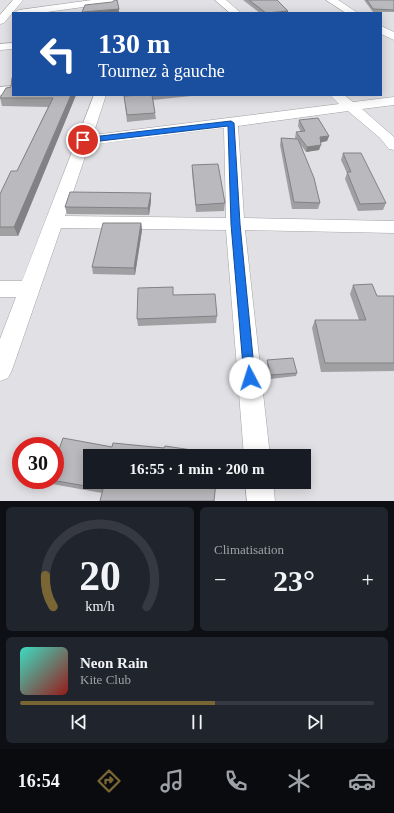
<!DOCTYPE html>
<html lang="fr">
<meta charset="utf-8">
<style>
:root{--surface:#171b24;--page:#20242c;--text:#f1f3f6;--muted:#9ea1a6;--line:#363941;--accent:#796634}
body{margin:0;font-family:Georgia,serif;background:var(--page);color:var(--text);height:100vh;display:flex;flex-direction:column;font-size:15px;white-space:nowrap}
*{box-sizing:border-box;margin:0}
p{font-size:13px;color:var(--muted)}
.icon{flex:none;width:22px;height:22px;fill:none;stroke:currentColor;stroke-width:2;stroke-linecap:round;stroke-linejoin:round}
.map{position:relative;height:501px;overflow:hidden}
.side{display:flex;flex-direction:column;gap:6px;padding:6px;background:#0d0f14;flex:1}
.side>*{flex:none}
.banner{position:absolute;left:12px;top:12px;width:370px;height:84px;border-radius:0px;box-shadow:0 2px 10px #0003;background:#1a4fa0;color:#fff;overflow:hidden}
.speed{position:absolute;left:12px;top:437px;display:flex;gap:8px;font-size:20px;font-weight:700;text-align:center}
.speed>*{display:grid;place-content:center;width:52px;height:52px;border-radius:50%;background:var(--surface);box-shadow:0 2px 10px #0003;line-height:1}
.speed .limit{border:6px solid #d22;background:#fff;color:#111}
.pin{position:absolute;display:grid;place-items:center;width:34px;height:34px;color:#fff;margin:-17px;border:2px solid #fff;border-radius:50%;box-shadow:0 1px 4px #0007}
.me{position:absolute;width:44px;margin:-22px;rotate:355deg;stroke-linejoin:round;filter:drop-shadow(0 0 3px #0008)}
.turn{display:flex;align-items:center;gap:14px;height:84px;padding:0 20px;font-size:18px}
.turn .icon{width:52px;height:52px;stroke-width:2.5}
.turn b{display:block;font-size:28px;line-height:34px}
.big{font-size:30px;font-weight:700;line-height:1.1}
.side .tile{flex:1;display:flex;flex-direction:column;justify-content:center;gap:6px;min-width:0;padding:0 14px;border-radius:6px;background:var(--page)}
.side .dial{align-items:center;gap:0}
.dial svg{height:104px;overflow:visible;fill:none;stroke:var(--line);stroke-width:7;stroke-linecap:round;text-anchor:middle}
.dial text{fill:var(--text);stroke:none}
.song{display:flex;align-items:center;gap:12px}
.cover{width:48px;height:48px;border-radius:6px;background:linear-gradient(135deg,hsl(170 70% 55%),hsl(0 70% 35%))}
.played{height:4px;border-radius:2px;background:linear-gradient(90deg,var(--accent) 55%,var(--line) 55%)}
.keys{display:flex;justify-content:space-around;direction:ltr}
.heat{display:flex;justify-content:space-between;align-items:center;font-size:22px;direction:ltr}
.side .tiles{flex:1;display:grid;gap:6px;grid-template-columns:1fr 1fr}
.tile:last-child{grid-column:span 2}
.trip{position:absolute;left:83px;top:449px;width:228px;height:40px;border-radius:0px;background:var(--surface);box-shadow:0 2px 10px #0003;font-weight:700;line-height:40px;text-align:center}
.menu{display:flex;height:64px;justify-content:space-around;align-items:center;background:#090b0e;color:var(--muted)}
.menu .icon{width:28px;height:28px}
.menu .selected{color:var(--accent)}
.menu b{font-size:18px;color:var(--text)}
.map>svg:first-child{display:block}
</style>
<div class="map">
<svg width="394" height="501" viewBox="0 0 394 501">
<rect width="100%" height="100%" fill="#e1e0e4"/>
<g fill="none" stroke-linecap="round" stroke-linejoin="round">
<g stroke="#a3a2a6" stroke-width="1">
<g id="street">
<path d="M13 0H23L4 23 0 24V15Z"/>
<path d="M92 0H117L112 3 40 13H14L19 10Z"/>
<path d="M215 0H226L241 13H230Z"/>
<path d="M326 0H338L358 13H346Z"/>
<path d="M381 26 394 32V40L381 34Z"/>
<path d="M13 43V49L0 50V44Z"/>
<path d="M13 86V94L0 95V87Z"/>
<path d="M94 95H106L93 135 339 104 330 95H344L353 102 394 97V105L362 109 394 137V150L389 149 380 138 348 111 238 126 244 218 394 221V233L245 230 270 456H244L226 230 61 228 12 370 8 378 0 381V339L16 297H0V281H22ZM224 128 226 218 65 216 89 145Z"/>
<path d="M245 482H273L275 501H247Z"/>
</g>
</g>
<use href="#street" fill="#fff" fill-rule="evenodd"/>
</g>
<g fill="#a0a0a3">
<path d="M243 0H277L288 11 287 13H260Z"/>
<path d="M364 0H394V12H373Z"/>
<path d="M76 95 18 236H0V194L17 171 48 107 2 106 0 97Z"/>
<path d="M142 95H191V96L153 100 155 113 156 119 127 122 124 96Z"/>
<path d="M299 120 329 136 327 141 320 142 319 150 306 152 300 144 320 203 318 209H292L280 145 281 138 296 139 295 138 296 132H301L298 126Z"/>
<path d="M343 153 386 203 383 210 358 211 345 179 347 173 341 160Z"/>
<path d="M192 165 225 203 224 211 196 212 192 172Z"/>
<path d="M151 201 149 215 67 214 65 207Z"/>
<path d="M141 223 142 230 135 275 93 274 92 267Z"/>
<path d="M353 285 377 296H394V371L321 372 312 328 315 320H359L350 294Z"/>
<path d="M173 295 217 316 216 323 138 326 137 319Z"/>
<path d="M267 360 297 373 296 376 270 379 267 363Z"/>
<path d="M48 480H55L214 501 102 493 52 484Z"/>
</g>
<g fill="#828285">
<path d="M119 9V12L108 13H82V12Z"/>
<path d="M288 11 287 13H267Z"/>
<path d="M71 95H76L18 236 14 227Z"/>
<path d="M329 136 327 141 319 143 320 137Z"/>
<path d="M321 145 319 150 306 152 307 147Z"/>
<path d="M151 193V201L149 215 148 208Z"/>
<path d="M141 223 142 230 135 275 134 268Z"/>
</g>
<g fill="#bababe" stroke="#828285">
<path d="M115 0H117L119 9 82 12 85 5 112 2Z"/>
<path d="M249 0H277L288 11 266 13Z"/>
<path d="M367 0H394V10L373 9Z"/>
<path d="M13 76V95H71L14 227H0V194L11 171H17L53 98H0L6 88 11 87 12 78Z"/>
<path d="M142 95H152L155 113 127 115 124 96Z"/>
<path d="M318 118 329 136 320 137 321 145 307 147 296 132 305 131 299 120Z"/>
<path d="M281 138 298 139 314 178 320 203 294 202Z"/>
<path d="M343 153H361L386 203 360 204 347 172H351Z"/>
<path d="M218 164 225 203 196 205 192 165Z"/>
<path d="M70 192 151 193 148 208 65 207Z"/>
<path d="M103 223H141L134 268 92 267Z"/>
<path d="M372 284 377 296H394V363H325L315 320H366L353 285Z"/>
<path d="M173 287V295L215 294 217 316 137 319 138 288Z"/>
<path d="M293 358 297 373 271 375 267 360Z"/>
<path d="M63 438 112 447 113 443 164 448 165 446 219 454V456H90V482H216L214 501H100L103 489 51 480H55V461Z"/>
</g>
<path fill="#1a73e8" stroke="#114b97" d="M231 121 234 123 240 224 255 378 254 382 250 384 246 382 244 378 231 224 228 126 83 143 79 140 83 138Z"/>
</svg>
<div class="speed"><div class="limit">30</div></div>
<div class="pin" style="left:83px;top:140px;background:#d93025"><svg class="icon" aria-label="arrive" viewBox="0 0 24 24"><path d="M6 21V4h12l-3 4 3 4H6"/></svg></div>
<svg class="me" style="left:250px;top:378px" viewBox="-20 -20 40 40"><circle r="19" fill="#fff"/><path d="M0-13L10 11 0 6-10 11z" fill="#1a73e8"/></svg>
<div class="trip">16:55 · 1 min · 200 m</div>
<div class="banner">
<div class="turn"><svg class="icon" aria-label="left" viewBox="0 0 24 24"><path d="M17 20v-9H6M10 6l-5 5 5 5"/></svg><div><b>130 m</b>Tournez à gauche</div></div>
</div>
</div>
<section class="side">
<div class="tiles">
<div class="tile dial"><svg viewBox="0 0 100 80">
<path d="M14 69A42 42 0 1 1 86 69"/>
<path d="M14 69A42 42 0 0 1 8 45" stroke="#796634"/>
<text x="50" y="56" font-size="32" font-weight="700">20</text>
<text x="50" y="72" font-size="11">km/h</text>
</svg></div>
<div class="tile"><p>Climatisation</p>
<div class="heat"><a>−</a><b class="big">23°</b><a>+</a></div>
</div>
<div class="tile">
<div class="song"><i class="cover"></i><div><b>Neon Rain</b><p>Kite Club</p></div></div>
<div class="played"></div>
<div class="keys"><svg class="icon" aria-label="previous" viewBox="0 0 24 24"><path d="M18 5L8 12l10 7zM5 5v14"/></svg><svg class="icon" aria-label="pause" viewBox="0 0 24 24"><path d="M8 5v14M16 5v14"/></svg><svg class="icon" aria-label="next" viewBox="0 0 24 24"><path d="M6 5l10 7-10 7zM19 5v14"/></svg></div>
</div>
</div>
</section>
<nav class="menu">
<b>16:54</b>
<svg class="icon selected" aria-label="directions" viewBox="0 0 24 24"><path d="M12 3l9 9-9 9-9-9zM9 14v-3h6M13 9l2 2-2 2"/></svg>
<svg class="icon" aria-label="music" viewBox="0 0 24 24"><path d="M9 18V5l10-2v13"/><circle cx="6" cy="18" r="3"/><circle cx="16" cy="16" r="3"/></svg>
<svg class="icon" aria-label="phone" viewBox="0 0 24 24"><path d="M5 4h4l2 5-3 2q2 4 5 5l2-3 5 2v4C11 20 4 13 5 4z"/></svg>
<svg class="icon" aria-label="climate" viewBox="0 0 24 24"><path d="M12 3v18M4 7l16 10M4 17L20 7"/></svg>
<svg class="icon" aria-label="car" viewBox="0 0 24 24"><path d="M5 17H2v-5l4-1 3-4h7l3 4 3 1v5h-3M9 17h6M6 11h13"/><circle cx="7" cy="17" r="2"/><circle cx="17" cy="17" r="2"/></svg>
</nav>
